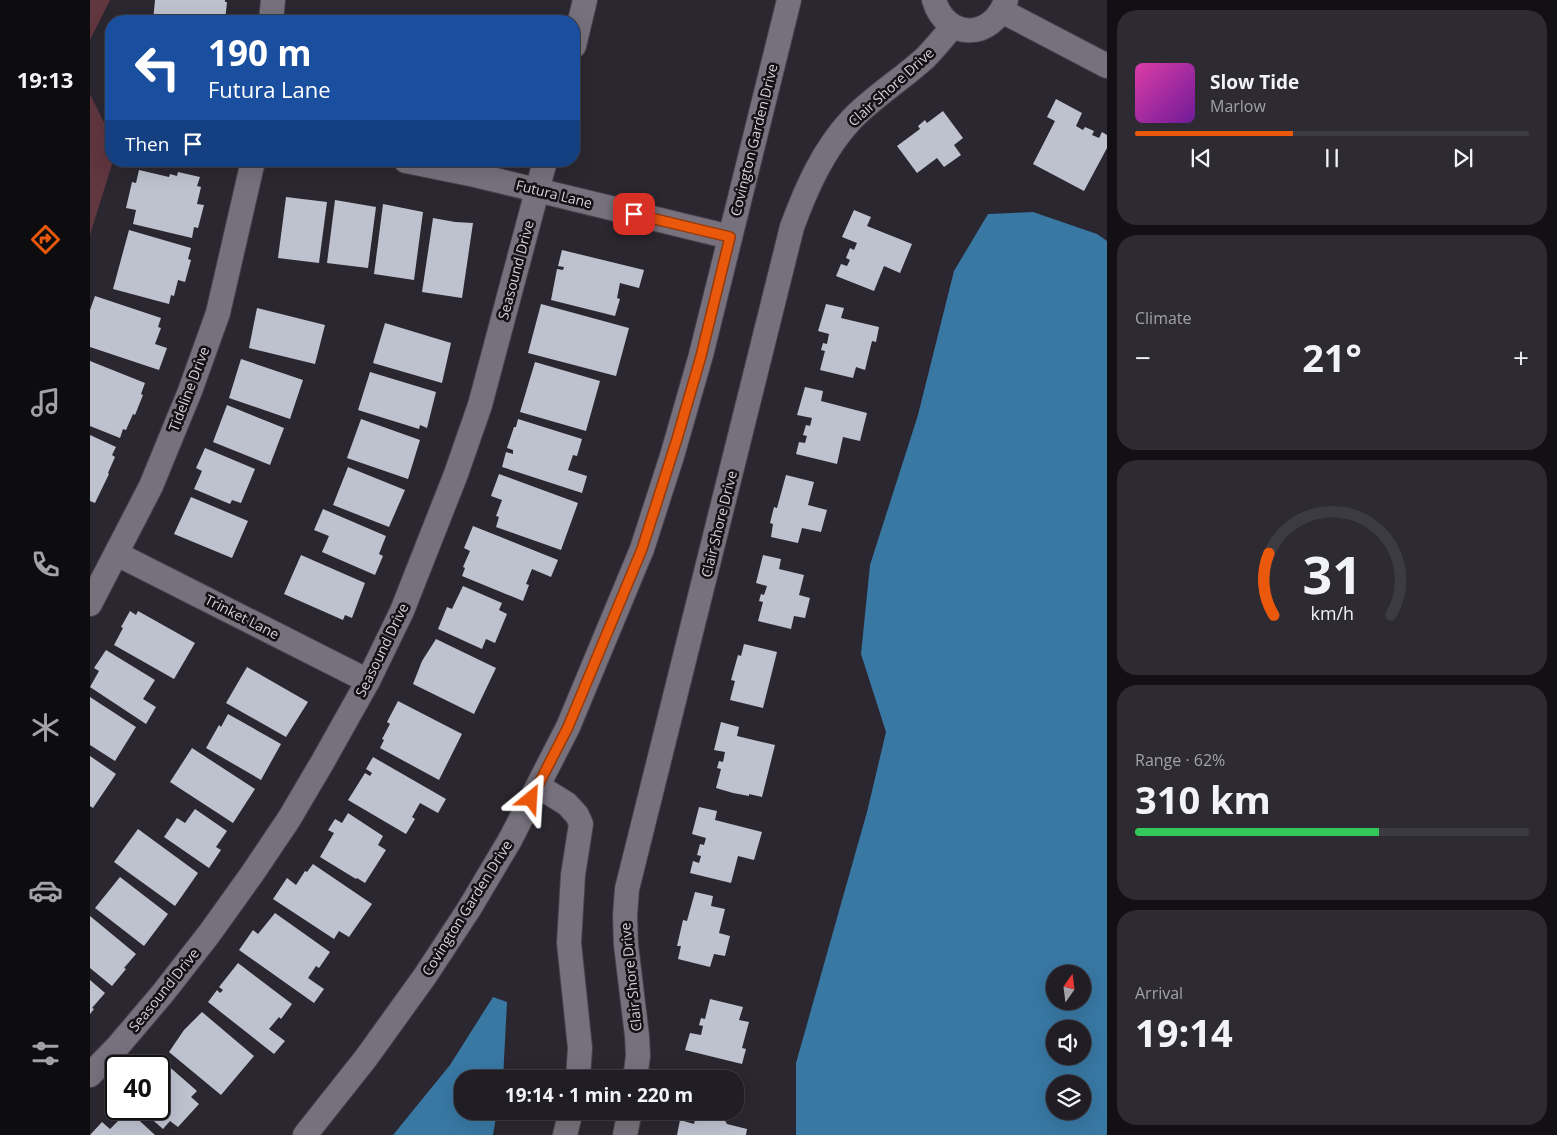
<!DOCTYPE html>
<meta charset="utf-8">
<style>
:root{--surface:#201d25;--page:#2d2a32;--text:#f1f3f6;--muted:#a2a2a7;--line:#3d3b42;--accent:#ea580c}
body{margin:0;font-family:"Open Sans",sans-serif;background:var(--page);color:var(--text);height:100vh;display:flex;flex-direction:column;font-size:19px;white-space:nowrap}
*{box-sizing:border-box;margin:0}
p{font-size:16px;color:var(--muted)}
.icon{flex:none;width:28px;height:28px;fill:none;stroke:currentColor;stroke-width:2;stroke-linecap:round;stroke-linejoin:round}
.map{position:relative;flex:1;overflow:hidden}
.side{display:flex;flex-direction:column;gap:10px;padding:10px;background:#121014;width:450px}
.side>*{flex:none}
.guide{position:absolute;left:15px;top:15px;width:475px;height:152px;border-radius:20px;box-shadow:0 5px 20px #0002,0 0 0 1px var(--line);background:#1a4fa0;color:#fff;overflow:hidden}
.needle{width:32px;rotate:14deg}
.buttons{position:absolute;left:956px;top:965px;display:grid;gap:10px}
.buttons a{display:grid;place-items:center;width:45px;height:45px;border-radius:50%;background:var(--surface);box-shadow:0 5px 20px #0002,0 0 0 1px var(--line);font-size:25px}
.speed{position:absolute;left:15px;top:1055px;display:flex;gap:10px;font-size:25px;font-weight:700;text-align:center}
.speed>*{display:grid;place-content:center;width:65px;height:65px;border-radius:50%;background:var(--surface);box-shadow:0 5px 20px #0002,0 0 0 1px var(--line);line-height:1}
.speed .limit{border:2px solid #111;border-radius:8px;background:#fff;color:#111}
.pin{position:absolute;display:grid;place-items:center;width:42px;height:42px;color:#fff;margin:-21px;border-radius:10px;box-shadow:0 2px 8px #0006}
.me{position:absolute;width:55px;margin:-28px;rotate:27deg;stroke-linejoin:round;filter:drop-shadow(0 0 4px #0008)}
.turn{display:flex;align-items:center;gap:18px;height:105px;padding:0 20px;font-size:22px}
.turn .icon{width:65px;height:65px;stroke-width:2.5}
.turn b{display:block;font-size:35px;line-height:42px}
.then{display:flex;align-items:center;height:48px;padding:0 20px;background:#0003;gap:10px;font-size:19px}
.big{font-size:38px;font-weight:700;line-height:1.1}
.side .widget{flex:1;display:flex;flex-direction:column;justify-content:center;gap:8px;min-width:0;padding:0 18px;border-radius:20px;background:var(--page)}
.side .dial{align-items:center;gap:0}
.dial svg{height:130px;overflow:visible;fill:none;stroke:var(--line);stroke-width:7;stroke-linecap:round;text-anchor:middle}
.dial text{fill:var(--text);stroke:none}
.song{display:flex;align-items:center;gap:15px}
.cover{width:60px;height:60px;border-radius:8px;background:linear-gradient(135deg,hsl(320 70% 55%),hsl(280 70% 35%))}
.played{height:5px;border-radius:2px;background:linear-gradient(90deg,var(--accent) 40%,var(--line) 40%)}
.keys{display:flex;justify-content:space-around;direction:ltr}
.heat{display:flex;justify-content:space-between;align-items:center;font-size:28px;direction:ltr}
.charge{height:8px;border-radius:4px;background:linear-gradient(90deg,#34c759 62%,var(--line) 0)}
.trip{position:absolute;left:364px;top:1070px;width:290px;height:50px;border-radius:20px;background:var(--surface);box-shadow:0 5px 20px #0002,0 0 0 1px var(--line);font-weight:700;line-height:50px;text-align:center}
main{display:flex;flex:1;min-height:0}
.tab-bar{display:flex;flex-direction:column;width:90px;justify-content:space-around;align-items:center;background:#0d0c0f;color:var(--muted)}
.tab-bar .icon{width:35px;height:35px}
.tab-bar .current{color:var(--accent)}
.tab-bar b{font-size:22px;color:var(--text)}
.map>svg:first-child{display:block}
</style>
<main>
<nav class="tab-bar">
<b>19:13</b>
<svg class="icon current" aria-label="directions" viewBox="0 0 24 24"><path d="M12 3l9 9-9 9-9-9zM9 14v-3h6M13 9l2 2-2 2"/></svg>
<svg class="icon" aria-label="music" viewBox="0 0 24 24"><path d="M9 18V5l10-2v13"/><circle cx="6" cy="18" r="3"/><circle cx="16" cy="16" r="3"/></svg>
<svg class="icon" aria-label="phone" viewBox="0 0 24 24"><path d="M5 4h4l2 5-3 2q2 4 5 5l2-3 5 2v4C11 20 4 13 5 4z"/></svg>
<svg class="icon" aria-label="climate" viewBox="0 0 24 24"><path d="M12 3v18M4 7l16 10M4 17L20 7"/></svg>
<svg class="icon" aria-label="car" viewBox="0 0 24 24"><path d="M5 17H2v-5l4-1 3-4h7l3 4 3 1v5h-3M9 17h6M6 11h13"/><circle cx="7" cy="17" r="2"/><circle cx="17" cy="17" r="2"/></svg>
<svg class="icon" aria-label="filters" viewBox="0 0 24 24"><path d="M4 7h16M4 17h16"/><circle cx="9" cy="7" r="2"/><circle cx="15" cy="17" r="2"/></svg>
</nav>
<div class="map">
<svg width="1017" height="1135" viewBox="0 0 1017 1135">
<rect width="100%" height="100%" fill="#2b2731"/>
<g fill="#60363f">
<path d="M0 0H20L0 40Z"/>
<path d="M0 94 21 137V161H23L0 235Z"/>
</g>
<g fill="#3878a3" fill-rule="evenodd">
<path d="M943 212 1007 234 1017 241V1135H706V1063L777 812 796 732 771 654 780 565 828 415 864 271 898 214ZM965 974H992V1001H965ZM965 1029H992V1056H965ZM965 1084H992V1111H965Z"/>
<path d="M403 997 417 1002 413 1079H372V1111H407L403 1135H303L360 1065Z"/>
</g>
<g fill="#bec2cf">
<path d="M65 0H135V2H137L135 21H63Z"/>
<path d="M966 99 992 113 986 126 993 130 995 127 1004 131 1002 135 1009 138 1012 132 1017 135V148L994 191 943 164 965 121 957 117Z"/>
<path d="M853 111 873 138 864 145 871 155 854 167 847 158 827 173 807 146 830 129 828 126 835 120 837 123Z"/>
<path d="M49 170 79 177 80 174 87 176 88 172 110 177 107 186 111 187 107 204 114 205 108 228 104 227 102 238 43 224 46 210 36 208 42 182 46 183Z"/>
<path d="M196 197 237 202 229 263 188 258Z"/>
<path d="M245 200 286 207 278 268 237 263Z"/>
<path d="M293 204 333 212 324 280 284 274Z"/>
<path d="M764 210 781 217 777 226 822 244 810 273 794 266 784 291 746 276 751 264 757 266 760 260 756 258 760 248 764 250 767 243 752 237Z"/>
<path d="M343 218 365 222 383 223 372 298 332 292Z"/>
<path d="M39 230 101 248 98 259 101 260 95 282 88 280 84 296 81 295 79 304 23 289Z"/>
<path d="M472 250 554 270 549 288 530 283 527 298 530 299 525 316 461 300 467 269 473 270 474 267 468 266Z"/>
<path d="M5 296 71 318 68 327 71 328 65 344 77 348 69 370 0 347V310Z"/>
<path d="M451 304 539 328 526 376 438 353Z"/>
<path d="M736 304 754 308 751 318 789 327 786 342 782 341 775 370 766 367 763 378 730 370 735 351 731 350 733 343 737 344 739 334 728 331Z"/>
<path d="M167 308 235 325 225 364 159 348Z"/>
<path d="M295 323 361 343 352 383 283 363Z"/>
<path d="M151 359 213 380 200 419 139 398Z"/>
<path d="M0 361 55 383 51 394 53 395 45 415 43 414 36 430 33 429 30 438 0 426Z"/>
<path d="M445 362 510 381 496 431 430 412Z"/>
<path d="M280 372 346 392 337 428 330 425 329 429 268 410Z"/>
<path d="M715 387 733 391 731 401 777 413 770 441 753 437 747 464 706 454 709 442 715 443 717 436 713 435 716 425 720 426 722 418 707 415Z"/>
<path d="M137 405 194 428 180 465 123 442Z"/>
<path d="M271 419 330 440 318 479 257 458Z"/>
<path d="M428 419 492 439 487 456 483 455 478 470 497 476 492 493 412 467 416 452 423 454V450L417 448 424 427H426Z"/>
<path d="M0 435 26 447 22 455 25 457 18 473 19 474 5 503 0 501Z"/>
<path d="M115 448 165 469 151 503 142 500 140 504 104 489 112 471 106 468Z"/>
<path d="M258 467 315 490 299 527 243 505Z"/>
<path d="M409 474 488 503 471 550 406 527 409 517 406 516 412 500 401 496Z"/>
<path d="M696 475 724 482 718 505 737 510 731 532 712 528 708 543 681 537 683 524 680 523 684 507 687 508Z"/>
<path d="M101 497 158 521 142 558 84 534Z"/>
<path d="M233 509 296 536 289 554 293 556 285 575 232 552 239 536 224 530Z"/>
<path d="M383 526 468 560 461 577 442 569 436 584 439 585 433 601 372 576 375 568 373 567 380 551 374 548Z"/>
<path d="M211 555 275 583 262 618 255 615 253 620 194 594Z"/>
<path d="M673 555 691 559 689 569 714 575 709 595 720 598 715 618 704 616 701 629 668 621 673 602 669 601 671 594 674 595 677 586 666 583Z"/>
<path d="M373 586 412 603 409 610 417 614 405 643 396 639 392 649 348 629 357 607 362 609Z"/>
<path d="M40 611 46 615 48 611 105 643 84 679 24 645 33 628 31 627Z"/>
<path d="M346 639 406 668 384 714 323 684 332 661Z"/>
<path d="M654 644 687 652 673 708 640 700 645 681 641 680 648 655 651 656Z"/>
<path d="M16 650 65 680 53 699 66 707 56 724 0 687 9 671 4 668Z"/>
<path d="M157 667 218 702 196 737 136 703Z"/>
<path d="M0 697 46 727 25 761 0 745Z"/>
<path d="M308 701 372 734 349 780 290 748 294 740 292 739 300 724 297 722Z"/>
<path d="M138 714 191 744 171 780 116 748 129 725 131 727Z"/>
<path d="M631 722 649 727 647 736 685 745 672 797 659 794V796L643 793 626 788 631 769 627 768 629 761 633 762 635 752 624 750Z"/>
<path d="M102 748 165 789 143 823 80 782Z"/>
<path d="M0 756 26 774 3 808 0 806Z"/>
<path d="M283 757 356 799 348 813 330 803 322 817 325 819 316 834 258 800 275 773 280 776 282 773 276 769Z"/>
<path d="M609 807 627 811 625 820 672 832 664 860 648 856 641 883 600 873 603 861 609 863 611 856 607 855 610 844 614 845 616 838 602 834Z"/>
<path d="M105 809 137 831 126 847 131 850 119 868 74 837 87 818 95 823Z"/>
<path d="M258 813 293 836 288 845 296 850 275 883 267 878 266 879 230 857 244 833 238 830 245 819 252 823Z"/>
<path d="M48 829 108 873 85 906 24 862Z"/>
<path d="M223 864 282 904 259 937 249 931 244 939 183 899 197 878 206 885 215 871 217 872Z"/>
<path d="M30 877 78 914 54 946 5 908Z"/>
<path d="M605 892 623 896 621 906 635 909 629 933 640 936 635 956 624 954 620 967 588 959 591 946H587L593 920 597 921Z"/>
<path d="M185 913 240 952 229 968 226 966 218 978 234 989 224 1003 149 950 163 930 168 934Z"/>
<path d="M0 916 46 954 34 968 36 969 22 986 0 968Z"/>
<path d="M148 963 202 1004 191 1019 189 1017 179 1029 195 1041 184 1054 118 1002 127 990 130 993 133 990 129 987Z"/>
<path d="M0 980 15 993 2 1008 4 1009 0 1014Z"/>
<path d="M620 999 653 1007 649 1020 659 1022 652 1048 656 1049 652 1064 595 1050 600 1033 611 1035 613 1026 609 1025 611 1018 615 1019Z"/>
<path d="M112 1012 164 1056 131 1095 79 1052 94 1030Z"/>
<path d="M75 1063 107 1091 101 1097 109 1104 88 1127 80 1121 73 1129 50 1109H69V1070Z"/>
<path d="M603 1111H636L634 1119 637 1124 657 1129 656 1135H587L590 1120 604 1124 606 1116 602 1115Z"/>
<path d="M40 1112 65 1135H0L12 1122 20 1129 32 1117 34 1119Z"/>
</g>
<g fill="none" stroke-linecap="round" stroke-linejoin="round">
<g stroke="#46424b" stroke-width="26">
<g id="minor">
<path d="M844 0C856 41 903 40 916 0"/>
<path d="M912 11 1017 66"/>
<path d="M181 21 183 0"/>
<path d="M484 46 495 0"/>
<path d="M316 161 385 175 640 237"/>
<path d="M27 554 278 681"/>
<path d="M0 604 61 486 100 391 128 313 163 161"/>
<path d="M448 786 477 804 487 815 491 824 483 875 479 943 490 1048 488 1079"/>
<path d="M0 1075 28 1046 73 993 119 934 162 874 199 819 232 763 278 681 312 611 366 474 390 405 455 161"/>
<path d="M545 1079 548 1056 547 1036 536 945 535 916 537 889 702 227C716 189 733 150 761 120 784 96 811 80 835 58 845 48 854 37 863 26"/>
<path d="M215 1135 276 1058 335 976 379 909 420 840 478 727 552 549 582 456 611 355 699 0"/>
<path d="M475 1135 481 1111"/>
<path d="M535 1135 540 1111"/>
</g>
</g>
<use href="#minor" stroke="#76717c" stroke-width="24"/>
</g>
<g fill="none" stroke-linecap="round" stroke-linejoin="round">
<g stroke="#983908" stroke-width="12">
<path id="route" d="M441 799 478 727 552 549 587 439 611 356 640 237 544 214"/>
</g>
<use href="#route" stroke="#ea580c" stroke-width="9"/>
</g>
<g text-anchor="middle" stroke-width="5" stroke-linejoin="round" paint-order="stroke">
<g font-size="14" fill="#d4d1d8" stroke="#131115">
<text transform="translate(801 87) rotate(-42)" y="5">Clair Shore Drive</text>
<text transform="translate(664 140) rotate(-76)" y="5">Covington Garden Drive</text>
<text transform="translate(464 194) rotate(14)" y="5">Futura Lane</text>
<text transform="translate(426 270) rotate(-75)" y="5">Seasound Drive</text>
<text transform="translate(99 389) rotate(-69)" y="5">Tideline Drive</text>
<text transform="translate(629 524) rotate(-76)" y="5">Clair Shore Drive</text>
<text transform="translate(152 617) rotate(27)" y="5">Trinket Lane</text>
<text transform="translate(292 650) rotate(-64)" y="5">Seasound Drive</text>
<text transform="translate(377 908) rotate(-58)" y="5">Covington Garden Drive</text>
<text transform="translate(541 977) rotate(-96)" y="5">Clair Shore Drive</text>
<text transform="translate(74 990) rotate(-51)" y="5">Seasound Drive</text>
</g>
</g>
</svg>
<div class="buttons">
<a><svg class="needle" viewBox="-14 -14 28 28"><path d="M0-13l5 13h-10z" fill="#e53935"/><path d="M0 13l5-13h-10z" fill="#a2a2a7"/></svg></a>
<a><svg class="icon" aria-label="sound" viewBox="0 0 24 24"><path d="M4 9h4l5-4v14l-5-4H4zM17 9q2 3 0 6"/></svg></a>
<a><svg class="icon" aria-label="layers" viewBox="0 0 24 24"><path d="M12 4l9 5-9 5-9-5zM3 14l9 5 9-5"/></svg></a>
</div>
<div class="speed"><div class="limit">40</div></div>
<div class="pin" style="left:544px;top:214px;background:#d93025"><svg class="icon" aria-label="arrive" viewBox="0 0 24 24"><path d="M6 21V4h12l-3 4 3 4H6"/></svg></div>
<svg class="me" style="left:441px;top:799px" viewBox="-20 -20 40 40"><path d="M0-17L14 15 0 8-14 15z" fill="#ea580c" stroke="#fff" stroke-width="4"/></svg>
<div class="trip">19:14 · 1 min · 220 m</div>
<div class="guide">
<div class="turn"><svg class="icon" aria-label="left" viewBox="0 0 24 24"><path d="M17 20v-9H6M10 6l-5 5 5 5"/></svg><div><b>190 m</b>Futura Lane</div></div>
<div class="then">Then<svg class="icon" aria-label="arrive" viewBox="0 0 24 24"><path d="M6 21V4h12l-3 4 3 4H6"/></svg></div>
</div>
</div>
<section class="side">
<div class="widget">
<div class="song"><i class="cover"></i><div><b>Slow Tide</b><p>Marlow</p></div></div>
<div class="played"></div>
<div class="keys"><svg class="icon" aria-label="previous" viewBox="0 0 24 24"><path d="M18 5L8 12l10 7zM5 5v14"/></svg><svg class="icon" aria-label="pause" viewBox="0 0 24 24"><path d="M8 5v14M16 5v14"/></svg><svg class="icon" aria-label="next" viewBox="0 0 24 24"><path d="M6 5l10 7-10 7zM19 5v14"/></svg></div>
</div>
<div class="widget"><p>Climate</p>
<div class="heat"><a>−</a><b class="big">21°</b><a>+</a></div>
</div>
<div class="widget dial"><svg viewBox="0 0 100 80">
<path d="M14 69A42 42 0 1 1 86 69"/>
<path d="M14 69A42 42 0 0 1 11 31" stroke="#ea580c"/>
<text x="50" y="56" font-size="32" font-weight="700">31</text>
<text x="50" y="72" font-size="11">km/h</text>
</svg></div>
<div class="widget"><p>Range · 62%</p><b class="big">310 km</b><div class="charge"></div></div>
<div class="widget"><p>Arrival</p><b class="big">19:14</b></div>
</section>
</main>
